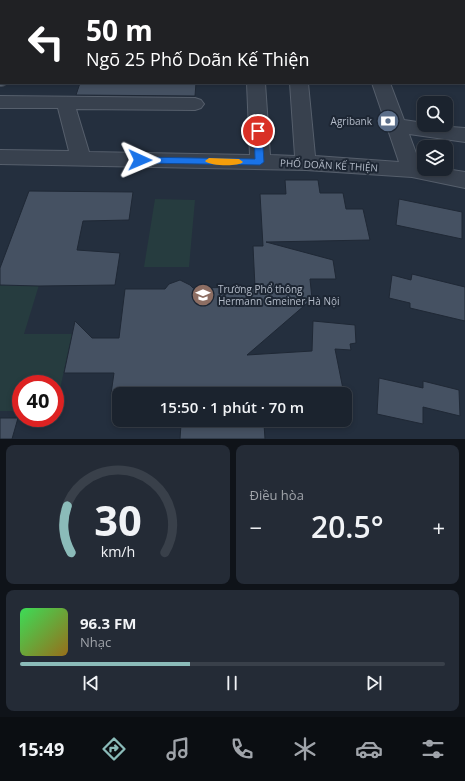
<!DOCTYPE html>
<html lang="vi">
<meta charset="utf-8">
<style>
:root{--surface:#1b232e;--page:#242b36;--text:#f1f3f6;--muted:#a0a4aa;--line:#39404a;--accent:#8bbbb9}
body{margin:0;font-family:"Open Sans",sans-serif;background:var(--page);color:var(--text);height:100vh;display:flex;flex-direction:column;font-size:15px;white-space:nowrap}
*{box-sizing:border-box;margin:0}
p{font-size:13px;color:var(--muted)}
.icon{flex:none;width:22px;height:22px;fill:none;stroke:currentColor;stroke-width:2;stroke-linecap:round;stroke-linejoin:round}
.map{position:relative;height:439px;overflow:hidden}
.sheet{display:flex;flex-direction:column;gap:6px;padding:6px;background:#0f1319;flex:1}
.sheet>*{flex:none}
.hud{position:absolute;left:0px;top:0px;width:465px;height:84px;box-shadow:0 2px 6px #0003,0 0 0 1px var(--line);background:#202124;color:#fff;overflow:hidden}
.buttons{position:absolute;left:417px;top:96px;display:grid;gap:8px}
.buttons a{display:grid;place-items:center;width:36px;height:36px;border-radius:8px;background:var(--surface);box-shadow:0 2px 6px #0003,0 0 0 1px var(--line);font-size:20px}
.speed{position:absolute;left:12px;top:375px;display:flex;gap:8px;font-size:20px;font-weight:700;text-align:center}
.speed>*{display:grid;place-content:center;width:52px;height:52px;border-radius:50%;background:var(--surface);box-shadow:0 2px 6px #0003,0 0 0 1px var(--line);line-height:1}
.speed .limit{border:6px solid #d22;background:#fff;color:#111}
.pin{position:absolute;display:grid;place-items:center;width:34px;height:34px;color:#fff;margin:-17px;border:2px solid #fff;border-radius:50%;box-shadow:0 1px 4px #0007}
.me{position:absolute;width:44px;margin:-22px;rotate:91deg;stroke-linejoin:round;filter:drop-shadow(0 0 3px #0008)}
.turn{display:flex;align-items:center;gap:14px;height:84px;padding:0 20px;font-size:18px}
.turn .icon{width:52px;height:52px;stroke-width:2.5}
.turn b{display:block;font-size:28px;line-height:34px}
.big{font-size:30px;font-weight:600;line-height:1.1}
.sheet .card{flex:1;display:flex;flex-direction:column;justify-content:center;gap:6px;min-width:0;padding:0 14px;border-radius:8px;background:var(--page)}
.sheet .dial{align-items:center;gap:0}
.dial svg{height:104px;overflow:visible;fill:none;stroke:var(--line);stroke-width:7;stroke-linecap:round;text-anchor:middle}
.dial text{fill:var(--text);stroke:none}
.song{display:flex;align-items:center;gap:12px}
.cover{width:48px;height:48px;border-radius:6px;background:linear-gradient(135deg,hsl(130 70% 55%),hsl(40 70% 35%))}
.played{height:4px;border-radius:2px;background:linear-gradient(90deg,var(--accent) 40%,var(--line) 40%)}
.keys{display:flex;justify-content:space-around;direction:ltr}
.heat{display:flex;justify-content:space-between;align-items:center;font-size:22px;direction:ltr}
.sheet .tiles{flex:1;display:grid;gap:6px;grid-template-columns:1fr 1fr}
.card:last-child{grid-column:span 2}
.trip{position:absolute;left:112px;top:387px;width:240px;height:40px;border-radius:8px;background:var(--surface);box-shadow:0 2px 6px #0003,0 0 0 1px var(--line);font-weight:600;line-height:40px;text-align:center}
.tabs{display:flex;height:64px;justify-content:space-around;align-items:center;background:#0b0e12;color:var(--muted)}
.tabs .icon{width:28px;height:28px}
.tabs .selected{color:var(--accent)}
.tabs b{font-size:18px;color:var(--text)}
.map>svg:first-child{display:block}
</style>
<div class="map">
<svg width="465" height="439" viewBox="0 0 465 439">
<rect width="100%" height="100%" fill="#242f3e"/>
<g fill="#263c3f">
<path d="M155 199 195 200 189 267H144Z"/>
<path d="M0 285H39L24 334H72L55 412V384H21V411H0Z"/>
</g>
<g fill="#455162" stroke="#1f2835">
<path d="M80 83H196L195 96 76 95Z"/>
<path d="M285 180H318L320 193H343L346 209H363L370 240 266 242 333 260 336 279H310L312 299 247 355 312 351 313 321 355 325 356 343 350 344 351 350 335 349 344 394H111L114 373H64L75 321 92 338H119L125 289H165L169 284 180 280 190 285 193 288 255 287 253 246H263L260 194H286Z"/>
<path d="M29 191 133 192 129 220 83 221 77 250 120 253 115 285 39 286 0 285V268Z"/>
<path d="M399 199 462 212V239L396 225Z"/>
<path d="M412 274 465 287V321L410 308V303L389 298 392 275 411 280Z"/>
<path d="M379 378 423 388V381L459 390 460 416 423 407V424L377 414Z"/>
<path d="M345 397 350 421 296 425 295 420H345Z"/>
<path d="M0 418H18L12 439H0Z"/>
<path d="M181 424H264L265 439H180Z"/>
</g>
<g fill="none" stroke-linecap="round" stroke-linejoin="round">
<g stroke="#565f6c" stroke-width="2">
<g id="minor">
<rect x="236" y="0" width="14" height="1"/>
<path d="M247 83H265L270 155 295 156 290 83H308L315 156 399 162 372 83H390L404 120 424 123V125L465 128V142L409 134 420 164 424 165V169H446L465 172V188L412 177 306 170 0 164V150L69 151 58 108H0V96L195 98 201 100 204 104 201 108 195 110 76 109 89 152 250 155Z"/>
</g>
</g>
<g stroke="#414a57" stroke-width="24">
<g id="major">
<path d="M36 1 37 0"/>
<path d="M0 75 1 73"/>
</g>
</g>
<g stroke="#434c59" stroke-width="2">
<g id="highway">
<rect x="12" y="0" width="14" height="1"/>
<path d="M1 31V42L0 43V32Z"/>
<path d="M0 50H1L0 62Z"/>
</g>
</g>
<use href="#minor" fill="#38414e" fill-rule="evenodd"/>
<use href="#major" stroke="#56606e" stroke-width="22"/>
<use href="#highway" fill="#746855" fill-rule="evenodd"/>
</g>
<path fill="#1a73e8" stroke="#114b97" d="M258 128 262 131 264 162 260 165 140 163 136 160 140 157 255 159 254 131Z"/>
<path fill="#f59e0b" d="M209 158 239 159 243 162C239 167 209 166 205 161Z"/>
<defs>
<g id="bank-disc" transform="scale(1.15)"><circle r="9.5" fill="#5c6f8a" stroke="#1d2633"/><path d="M-6-4H6V4H-6ZM0-2.3a2.3 2.3 0 1 0 0 4.6a2.3 2.3 0 1 0 0-4.6Z" fill="#fff"/></g>
<g id="school-disc" transform="scale(1.15)"><circle r="9.5" fill="#8d6e63" stroke="#1d2633"/><path d="M0-5L7-2L0 1L-7-2ZM-4 1L0 2.5L4 1V4Q0 6-4 4Z" fill="#fff"/></g>
</defs>
<g fill-rule="evenodd">
<use href="#bank-disc" x="388" y="121"/>
<use href="#school-disc" x="203" y="295"/>
</g>
<g text-anchor="middle" stroke-width="4" stroke-linejoin="round" paint-order="stroke">
<g font-size="10" fill="#b4bcc9" stroke="#1d2633" text-anchor="end">
<text x="372" y="125">Agribank</text>
<text x="218" y="293" text-anchor="start">Trường Phổ thông<tspan x="218" dy="12">Hermann Gmeiner Hà Nội</tspan></text>
</g>
<g font-size="10" fill="#b4bcc9" stroke="#1d2633">
<text transform="translate(329 165) rotate(3)" y="4">PHỐ DOÃN KẾ THIỆN</text>
</g>
</g>
</svg>
<div class="buttons">
<a><svg class="icon" aria-label="search" viewBox="0 0 24 24"><circle cx="10" cy="10" r="6"/><path d="M15 15l6 6"/></svg></a>
<a><svg class="icon" aria-label="layers" viewBox="0 0 24 24"><path d="M12 4l9 5-9 5-9-5zM3 14l9 5 9-5"/></svg></a>
</div>
<div class="speed"><div class="limit">40</div></div>
<div class="pin" style="left:258px;top:131px;background:#d93025"><svg class="icon" aria-label="arrive" viewBox="0 0 24 24"><path d="M6 21V4h12l-3 4 3 4H6"/></svg></div>
<svg class="me" style="left:140px;top:160px" viewBox="-20 -20 40 40"><path d="M0-17L14 15 0 8-14 15z" fill="#1a73e8" stroke="#fff" stroke-width="4"/></svg>
<div class="trip">15:50 · 1 phút · 70 m</div>
<div class="hud">
<div class="turn"><svg class="icon" aria-label="left" viewBox="0 0 24 24"><path d="M17 20v-9H6M10 6l-5 5 5 5"/></svg><div><b>50 m</b>Ngõ 25 Phố Doãn Kế Thiện</div></div>
</div>
</div>
<section class="sheet">
<div class="tiles">
<div class="card dial"><svg viewBox="0 0 100 80">
<path d="M14 69A42 42 0 1 1 86 69"/>
<path d="M14 69A42 42 0 0 1 11 33" stroke="#8bbbb9"/>
<text x="50" y="56" font-size="32" font-weight="700">30</text>
<text x="50" y="72" font-size="11">km/h</text>
</svg></div>
<div class="card"><p>Điều hòa</p>
<div class="heat"><a>−</a><b class="big">20.5°</b><a>+</a></div>
</div>
<div class="card">
<div class="song"><i class="cover"></i><div><b>96.3 FM</b><p>Nhạc</p></div></div>
<div class="played"></div>
<div class="keys"><svg class="icon" aria-label="previous" viewBox="0 0 24 24"><path d="M18 5L8 12l10 7zM5 5v14"/></svg><svg class="icon" aria-label="pause" viewBox="0 0 24 24"><path d="M8 5v14M16 5v14"/></svg><svg class="icon" aria-label="next" viewBox="0 0 24 24"><path d="M6 5l10 7-10 7zM19 5v14"/></svg></div>
</div>
</div>
</section>
<nav class="tabs">
<b>15:49</b>
<svg class="icon selected" aria-label="directions" viewBox="0 0 24 24"><path d="M12 3l9 9-9 9-9-9zM9 14v-3h6M13 9l2 2-2 2"/></svg>
<svg class="icon" aria-label="music" viewBox="0 0 24 24"><path d="M9 18V5l10-2v13"/><circle cx="6" cy="18" r="3"/><circle cx="16" cy="16" r="3"/></svg>
<svg class="icon" aria-label="phone" viewBox="0 0 24 24"><path d="M5 4h4l2 5-3 2q2 4 5 5l2-3 5 2v4C11 20 4 13 5 4z"/></svg>
<svg class="icon" aria-label="climate" viewBox="0 0 24 24"><path d="M12 3v18M4 7l16 10M4 17L20 7"/></svg>
<svg class="icon" aria-label="car" viewBox="0 0 24 24"><path d="M5 17H2v-5l4-1 3-4h7l3 4 3 1v5h-3M9 17h6M6 11h13"/><circle cx="7" cy="17" r="2"/><circle cx="17" cy="17" r="2"/></svg>
<svg class="icon" aria-label="filters" viewBox="0 0 24 24"><path d="M4 7h16M4 17h16"/><circle cx="9" cy="7" r="2"/><circle cx="15" cy="17" r="2"/></svg>
</nav>
